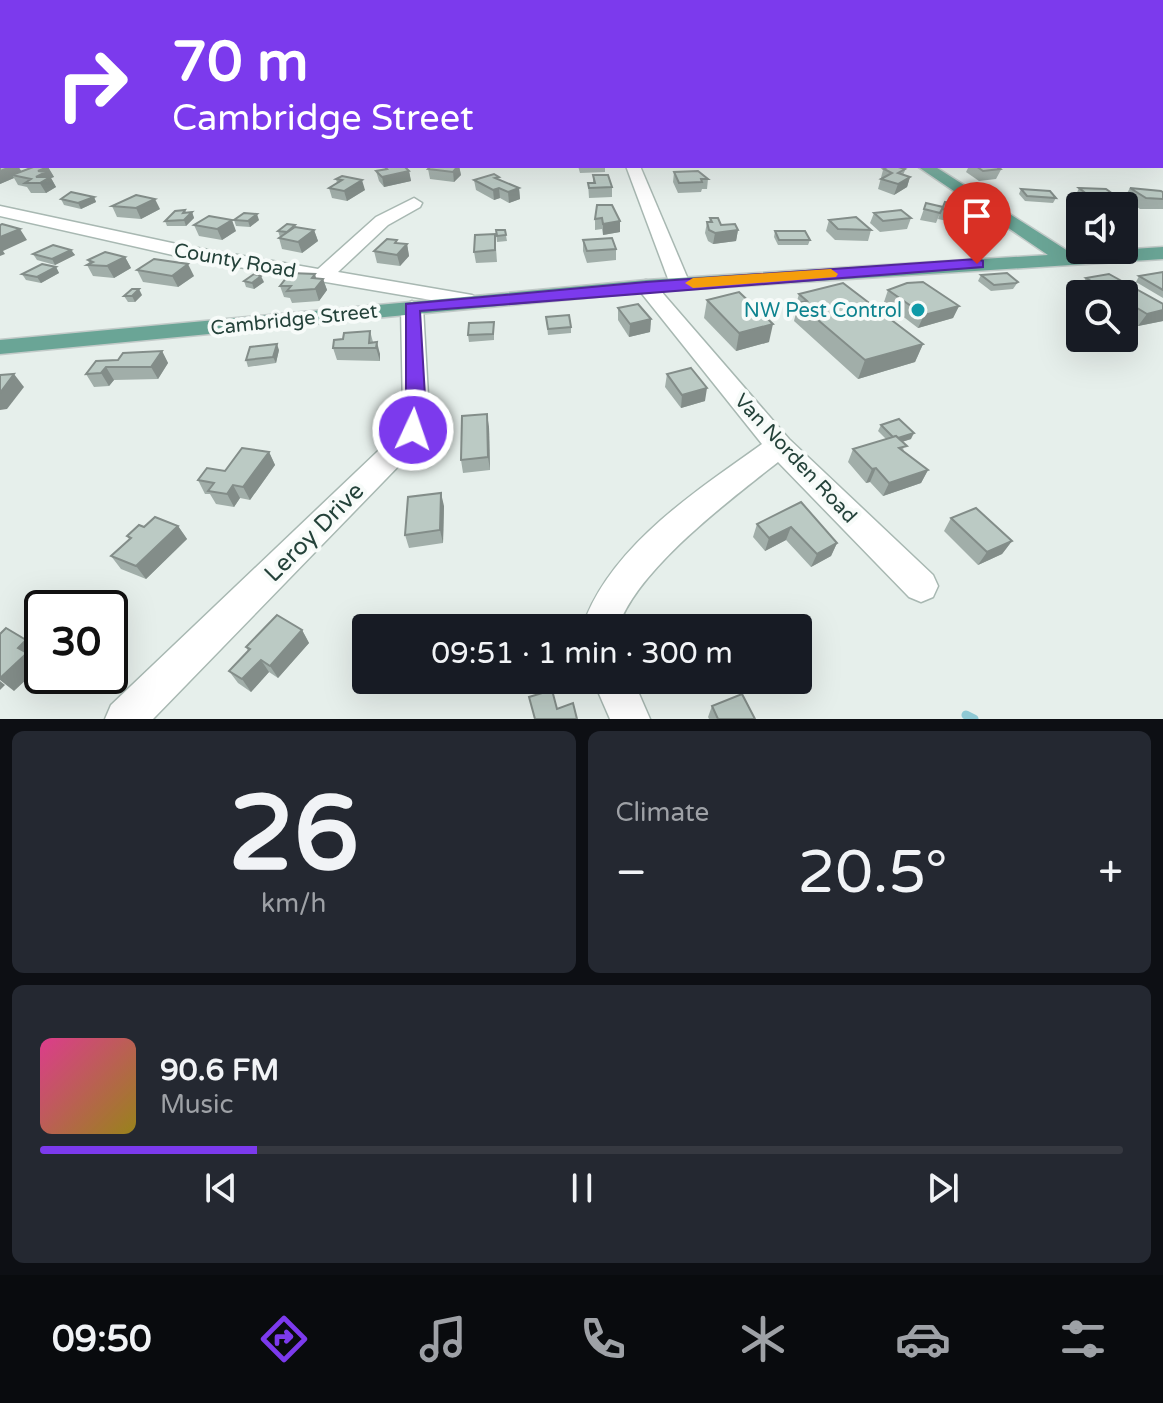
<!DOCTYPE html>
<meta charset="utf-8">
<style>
:root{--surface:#171b24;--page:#242831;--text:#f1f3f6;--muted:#9ea1a6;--line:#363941;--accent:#7c3aed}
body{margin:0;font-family:"Varela Round",sans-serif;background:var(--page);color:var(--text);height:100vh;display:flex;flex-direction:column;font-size:30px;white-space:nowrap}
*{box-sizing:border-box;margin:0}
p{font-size:26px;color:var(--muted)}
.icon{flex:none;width:44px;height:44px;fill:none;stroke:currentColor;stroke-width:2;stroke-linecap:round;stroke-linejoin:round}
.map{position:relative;height:719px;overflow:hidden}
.details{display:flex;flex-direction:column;gap:12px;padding:12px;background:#0d0f14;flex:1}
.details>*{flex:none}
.banner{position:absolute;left:0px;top:0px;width:1164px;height:168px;box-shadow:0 8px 32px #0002;background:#7c3aed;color:#fff;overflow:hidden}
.tools{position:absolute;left:1066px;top:192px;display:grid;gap:16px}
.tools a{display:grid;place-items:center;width:72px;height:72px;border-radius:8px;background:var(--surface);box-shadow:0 8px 32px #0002;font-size:40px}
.speed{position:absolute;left:24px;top:590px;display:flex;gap:16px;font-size:40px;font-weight:700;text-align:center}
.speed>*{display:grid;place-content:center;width:104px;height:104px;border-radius:50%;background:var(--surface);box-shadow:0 8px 32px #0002;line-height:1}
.speed .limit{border:4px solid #111;border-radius:12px;background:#fff;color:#111}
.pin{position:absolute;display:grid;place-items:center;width:68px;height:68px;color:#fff;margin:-82px -34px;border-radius:50% 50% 50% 0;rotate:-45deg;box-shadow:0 0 8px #0007}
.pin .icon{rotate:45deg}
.me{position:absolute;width:88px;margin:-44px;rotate:3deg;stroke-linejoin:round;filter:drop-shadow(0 0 6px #0008)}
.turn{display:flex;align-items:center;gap:28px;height:168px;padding:0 40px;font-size:36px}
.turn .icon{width:104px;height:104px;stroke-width:2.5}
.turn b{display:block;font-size:56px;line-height:68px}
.big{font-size:60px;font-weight:600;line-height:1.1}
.details .card{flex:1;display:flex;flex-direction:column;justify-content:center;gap:12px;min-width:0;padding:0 28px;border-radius:12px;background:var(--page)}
.details .dial{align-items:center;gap:0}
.dial b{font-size:104px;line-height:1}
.song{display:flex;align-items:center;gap:24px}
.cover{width:96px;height:96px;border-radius:12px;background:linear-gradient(135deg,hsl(330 70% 55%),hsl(50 70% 35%))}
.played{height:8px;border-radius:4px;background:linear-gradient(90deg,var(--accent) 20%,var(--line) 20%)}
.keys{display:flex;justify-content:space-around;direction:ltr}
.heat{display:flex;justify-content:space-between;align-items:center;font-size:44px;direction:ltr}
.details .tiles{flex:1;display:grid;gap:12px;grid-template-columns:1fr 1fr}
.card:last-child{grid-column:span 2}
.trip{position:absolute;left:352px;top:614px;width:460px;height:80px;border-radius:8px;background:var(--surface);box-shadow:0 8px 32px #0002;font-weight:600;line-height:80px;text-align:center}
.tab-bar{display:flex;height:128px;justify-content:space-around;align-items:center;background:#090b0e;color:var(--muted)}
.tab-bar .icon{width:56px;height:56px}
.tab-bar .active{color:var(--accent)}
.tab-bar b{font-size:36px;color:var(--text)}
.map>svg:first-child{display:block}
</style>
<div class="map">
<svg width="1163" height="719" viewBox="0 0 1163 719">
<rect width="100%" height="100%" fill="#e6efeb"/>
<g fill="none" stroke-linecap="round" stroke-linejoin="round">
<path stroke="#8ec9d4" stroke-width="9" d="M966 715 974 719"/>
<g stroke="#a8b8b2" stroke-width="3">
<g id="minor">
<path d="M1162 108 1163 109V117L1162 116Z"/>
<path d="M626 166H640L690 284 687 288H673L670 284Z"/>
<path d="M414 198 422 203 420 207 388 225 338 272 472 295 483 301 480 306 472 307 186 258 0 216V206L186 246 318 269 376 217Z"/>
<path d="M646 280 653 282 789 439 933 575 938 586 933 597 921 602 909 597 778 462C731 499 635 571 618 628H582C609 547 695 492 762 444L639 290 636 286 639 282Z"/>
<path d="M412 301 423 307 429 413 427 430 417 447 153 719H105L111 705 397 433 403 413 401 307Z"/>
<path d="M593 680H633L650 719H610Z"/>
</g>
</g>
<g stroke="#c2cac8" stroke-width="3">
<path id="major" d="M917 166H934L1071 253 1163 247V259L646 292 0 354V340L646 280 1048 255Z"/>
</g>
<use href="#minor" fill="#fff" fill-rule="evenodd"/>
<use href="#major" fill="#6aa596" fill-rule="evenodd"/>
</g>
<g fill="#a1aea9">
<path d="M0 166H18L21 171 48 167 54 177 51 178 56 187 46 193H31L27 187 18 185 14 178 0 184Z"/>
<path d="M384 166 409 171 411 181 384 187 379 181 376 171 385 169Z"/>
<path d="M431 166H459L461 175 454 182 430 179 428 169Z"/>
<path d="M578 166H605V172L580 173Z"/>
<path d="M878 166H907L903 175 910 177 907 187 894 195 878 189 883 170Z"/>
<path d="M969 166H1003L996 179 979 181 966 172Z"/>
<path d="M674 172 708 179 707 189H702L701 192 678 193 673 182Z"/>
<path d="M593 175 612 187V197L589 198 588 183H593Z"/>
<path d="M342 176 365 190 347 201 332 198 329 188 337 183 336 179Z"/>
<path d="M474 180 519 188 520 199 509 203 500 198 494 200 476 190Z"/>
<path d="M1079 188 1121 200 1117 206H1083L1074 199Z"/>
<path d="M1130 188 1163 192V209H1140L1124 198Z"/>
<path d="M1021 189 1056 198 1053 203 1025 201 1019 194Z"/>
<path d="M94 197 96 202 81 209 64 205 61 199Z"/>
<path d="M945 202 974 215 969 226 938 219 940 213 936 223 920 220 926 203 943 207Z"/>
<path d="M612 205 620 221V232L603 235 602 229 595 230V219Z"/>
<path d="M112 206 160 209 141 219 117 217Z"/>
<path d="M185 210 186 212H192L194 218 186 226H167L165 221Z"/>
<path d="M874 213 911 218 907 229 880 232 870 223Z"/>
<path d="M710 218 721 225 738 230 736 241 713 244 708 241 705 233 707 222H709Z"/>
<path d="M234 220H259L250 227 236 226Z"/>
<path d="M829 220 871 230 868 241 835 240 826 231Z"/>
<path d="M194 225 236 231 222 240 199 236Z"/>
<path d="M295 227 314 230 318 241 302 253 282 249 279 238 280 237 278 231Z"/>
<path d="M496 230H505L507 241 497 242Z"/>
<path d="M775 231 810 240 808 245H778L774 237Z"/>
<path d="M495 234 497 262 476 263 474 252Z"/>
<path d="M583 240 616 249V260L587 263 583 251Z"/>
<path d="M398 243 407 244 409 256 400 266 377 263 374 251Z"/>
<path d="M71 250 75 255 55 265 37 260 33 254Z"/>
<path d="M125 257 131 268 114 278 93 276 87 265 89 263 88 260Z"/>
<path d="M56 267 59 273 41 283 26 280 22 274Z"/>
<path d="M137 270 194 276 178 287 143 282Z"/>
<path d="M1163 272V298L1136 282 1139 276Z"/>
<path d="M1109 274 1163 304V321L1138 326 1124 317V294H1086L1079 290 1086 278Z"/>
<path d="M981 275 1018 282 1013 289 991 291 978 281Z"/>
<path d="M316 278 323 279 327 290 319 301 292 303 290 298 284 297 280 286Z"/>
<path d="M244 281 264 282 254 289 246 287Z"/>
<path d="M888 290 959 306 953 318 918 328 884 302Z"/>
<path d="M799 294 923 344 915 362 858 379 794 321 796 313 794 312Z"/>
<path d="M142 295 135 302H128L124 296Z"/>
<path d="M707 300 769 342 736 351 704 318Z"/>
<path d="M618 308 651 319 650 332 629 337 618 320Z"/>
<path d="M546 317 571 327V333L548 335Z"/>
<path d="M494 322V340L469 342 468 335Z"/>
<path d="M370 331 373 342 380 354V361L337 360 333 348 343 339Z"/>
<path d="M279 350 276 363 248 367 246 360Z"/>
<path d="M162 351 168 363 158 379 114 380 109 386 94 387 86 374 118 360Z"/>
<path d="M667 374 705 401 681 408 665 387Z"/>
<path d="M881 425 911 439 902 442 904 452 928 470 921 483 883 496 870 482 866 483 848 462 853 449 886 439 878 431Z"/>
<path d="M489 427 490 470 463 473 461 460Z"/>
<path d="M269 452 275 465 250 500 240 498 234 507 216 504 210 494H205L198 480 225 471Z"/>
<path d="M801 502 837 543 831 556 811 567 786 540 765 551 753 537 757 524Z"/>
<path d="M444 506 443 543 409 548 405 535Z"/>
<path d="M951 518 1012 541 1002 554 978 565 944 531Z"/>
<path d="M178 526 187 539 146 579 121 569 111 556 129 539 127 536 144 527Z"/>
<path d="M302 630 309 643 278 678 269 672 251 692 238 683 229 671 248 651 246 647Z"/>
<path d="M712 706 755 719H709L708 717Z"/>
</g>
<g fill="#838d89">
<path d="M13 166H18L23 174 12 175 14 178 0 184V171Z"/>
<path d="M458 166H459L461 175 454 182 453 172Z"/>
<path d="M48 167 54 177 51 178 56 187 46 193 36 177 38 171Z"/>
<path d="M409 171 411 181 384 187 382 177Z"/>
<path d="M910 177 907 187 894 195 898 184Z"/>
<path d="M362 180 365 190 347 201 344 191Z"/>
<path d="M499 188 500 198 494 200 493 190Z"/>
<path d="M519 188 520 199 509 203 508 192Z"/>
<path d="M94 197 96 202 81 209 78 203Z"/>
<path d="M155 199 160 209 141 219 136 208Z"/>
<path d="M192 212 194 218 186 226 184 220Z"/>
<path d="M257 214 259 220 250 227 248 221Z"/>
<path d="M232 220 236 231 222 240 217 229Z"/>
<path d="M620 221V232L603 235V224Z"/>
<path d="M20 229 27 240 3 251 5 254 0 256V237Z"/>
<path d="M314 230 318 241 302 253 298 242Z"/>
<path d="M738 230 736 241 713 244 715 233Z"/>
<path d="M407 244 409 256 400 266 397 255Z"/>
<path d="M71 250 75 255 55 265 52 259Z"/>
<path d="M125 257 131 268 114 278 107 266Z"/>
<path d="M188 264 194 276 178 287 172 276Z"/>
<path d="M56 267 59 273 41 283 37 277Z"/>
<path d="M315 274 318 285 323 279 327 290 319 301 312 278Z"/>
<path d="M261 276 264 282 254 289 252 283Z"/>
<path d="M139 289 142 295 135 302 132 296Z"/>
<path d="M959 306 953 318 918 328 924 315Z"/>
<path d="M1163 310V321L1138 326 1147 314Z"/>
<path d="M651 319 650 332 629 337 630 324Z"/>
<path d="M773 324 769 342 736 351 739 333Z"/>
<path d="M377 342 380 354V361L376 348Z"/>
<path d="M277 344 279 350 276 363 273 357Z"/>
<path d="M923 344 915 362 858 379 865 360Z"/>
<path d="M162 351 168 363 158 379 151 367Z"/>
<path d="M106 367 114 380 109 386 101 373Z"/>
<path d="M14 374 24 387 7 409 0 410V393Z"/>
<path d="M707 388 705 401 681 408 682 395Z"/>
<path d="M487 414 489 427 490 470 488 457Z"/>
<path d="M914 433 911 439 892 445 895 438Z"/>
<path d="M269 452 275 465 250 500 243 487Z"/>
<path d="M876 468 870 482 866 483 872 469Z"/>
<path d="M928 470 921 483 883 496 889 483Z"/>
<path d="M233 485 240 498 234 507 227 494Z"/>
<path d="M441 493 444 506 443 543 440 530Z"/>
<path d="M178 526 187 539 146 579 136 566Z"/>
<path d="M791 527 786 540 765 551 769 538Z"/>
<path d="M1012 541 1002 554 978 565 987 552Z"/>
<path d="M837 543 831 556 811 567 817 554Z"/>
<path d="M302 630 309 643 278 678 270 666Z"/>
<path d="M26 640 40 653 33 659 41 666 14 691 0 680V678L18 648Z"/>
<path d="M261 660 269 672 251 692 242 679Z"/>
<path d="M0 681 5 685 0 690Z"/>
</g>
<g fill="#bbcac4" stroke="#838d89" stroke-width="2">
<path d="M0 166H13L0 171Z"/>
<path d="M36 166 48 167 38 171 46 172 36 177H50L40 183H25L31 179 12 175Z"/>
<path d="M384 166H404L409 171 382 177 376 171 387 169Z"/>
<path d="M431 166H458L453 172 428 169Z"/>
<path d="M889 166H895L905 169 898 173 910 177 898 184 881 179 892 173 884 169Z"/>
<path d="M976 166H995L1000 169 983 171Z"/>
<path d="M698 171 708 179H701L702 182 679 183 674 172Z"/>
<path d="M494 174 499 177 495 178 519 188 508 192 499 188 493 190 474 180Z"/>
<path d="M593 175H608L612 187 589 188 588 183H595Z"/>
<path d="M342 176 362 180 344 191 329 188 342 180 336 179Z"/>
<path d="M1079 188 1106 189 1121 200 1093 199Z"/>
<path d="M1130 188 1161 191 1163 192V199L1146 198Z"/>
<path d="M1021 189 1050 191 1056 198 1027 196Z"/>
<path d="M71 192 94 197 78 203 61 199Z"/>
<path d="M136 195 155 199 136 208 112 206Z"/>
<path d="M945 202 976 208 974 215 942 209Z"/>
<path d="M926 203 943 207 940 213 924 209Z"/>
<path d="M597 205H612L620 221 603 224 602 218 595 219Z"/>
<path d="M185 210 183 213 192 212 184 220 165 221 175 211Z"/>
<path d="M901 210 911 218 883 221 874 213Z"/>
<path d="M244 213 257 214 248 221 234 220Z"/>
<path d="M209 216 232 220 217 229 194 225Z"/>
<path d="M856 217 871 230 838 229 829 220Z"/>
<path d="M710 218H718L721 225 735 224 738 230 715 233 709 230 707 222H712Z"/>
<path d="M2 224 20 229 0 237V225Z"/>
<path d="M287 224 295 225 287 232 278 231Z"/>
<path d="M295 227 314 230 298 242 279 238Z"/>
<path d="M496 230H505L506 235 497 236Z"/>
<path d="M775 231H805L810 240H779Z"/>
<path d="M495 234V250L474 252 475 235Z"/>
<path d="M612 238 616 249 587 251 583 240Z"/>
<path d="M387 239 397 240 395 243 407 244 397 255 374 251Z"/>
<path d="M53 245 71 250 52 259 33 254Z"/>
<path d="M105 252 125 257 107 266 87 265 93 262 88 260Z"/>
<path d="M154 259 188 264 172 276 137 270Z"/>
<path d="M42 264 56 267 37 277 22 274Z"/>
<path d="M1163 272V290L1139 276Z"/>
<path d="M290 273 315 274 312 278 323 279 315 289 287 291 291 286H280Z"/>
<path d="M1007 273 1018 282 1016 283 994 285 981 275Z"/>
<path d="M254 274 261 276 252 283 244 281Z"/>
<path d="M1109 274 1163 304V310L1147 314 1124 300V294H1113L1086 278Z"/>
<path d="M923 282 959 306 924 315 888 290 907 283Z"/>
<path d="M843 283 923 344 865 360 798 303 807 301 799 294Z"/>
<path d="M132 289H139L132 296H124Z"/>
<path d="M739 292 773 324 739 333 707 300Z"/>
<path d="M638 304 651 319 630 324 618 308Z"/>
<path d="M569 315 571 327 548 329 546 317Z"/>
<path d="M494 322 493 334 468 335 469 323Z"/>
<path d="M370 331 369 343 377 342 376 348H333L334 340 343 339 344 333Z"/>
<path d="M277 344 273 357 246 360 250 347Z"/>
<path d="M162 351 151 367H106L101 373 86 374 96 361 118 360 123 353Z"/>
<path d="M691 368 707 388 682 395 667 374Z"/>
<path d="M14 374 0 393V375Z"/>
<path d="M487 414 488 457 461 460 462 416Z"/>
<path d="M899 419 914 433 898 438 896 436 893 437 881 425Z"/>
<path d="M896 436 907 446 899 448 928 470 889 483 876 468 872 469 853 449Z"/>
<path d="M242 448 269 452 243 487 233 485 227 494 208 491 214 483 198 480 207 468 225 471Z"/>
<path d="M441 493 440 530 405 535 408 497Z"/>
<path d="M801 502 837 543 817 554 791 527 769 538 757 524Z"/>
<path d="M976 508 1012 541 987 552 951 518Z"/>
<path d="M155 517 178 526 136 566 111 556 131 538 127 536 139 525 144 527Z"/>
<path d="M277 615 302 630 270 666 261 660 242 679 229 671 250 649 246 647Z"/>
<path d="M6 628 26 640 18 648 27 653 0 678V634Z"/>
<path d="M552 690 557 709 573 703 577 719H535L529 697Z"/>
<path d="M742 694 755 719H718L712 706Z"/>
</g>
<linearGradient id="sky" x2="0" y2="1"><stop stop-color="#84bce0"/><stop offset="0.45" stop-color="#f4f8f6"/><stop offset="1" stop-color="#f4f8f6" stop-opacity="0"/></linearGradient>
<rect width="1163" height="183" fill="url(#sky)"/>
<path fill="#7c3aed" stroke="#51269a" stroke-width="2" d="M977 259 983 261V267L420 311 426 413 420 435H406L403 430 406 413V304L646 282Z"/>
<path fill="#f59e0b" d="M831 269 838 274 836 277 693 288 685 283 693 278Z"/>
<circle fill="#0f9aa8" stroke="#f7fbf9" stroke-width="3" cx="918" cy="310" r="8"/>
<g text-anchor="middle" stroke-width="8" stroke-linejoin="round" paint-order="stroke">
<g font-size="20" fill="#24423a" stroke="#f7fbf9">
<text transform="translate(235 260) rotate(10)" y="7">County Road</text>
<text transform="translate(294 319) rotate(-6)" y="7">Cambridge Street</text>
<text transform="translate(796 458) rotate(47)" y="7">Van Norden Road</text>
</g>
<g font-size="20" fill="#0d838f" stroke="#f7fbf9" text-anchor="end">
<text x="902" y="317">NW Pest Control</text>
</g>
<g font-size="24" fill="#24423a" stroke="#f7fbf9">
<text transform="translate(314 532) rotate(-45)" y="8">Leroy Drive</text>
</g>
</g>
</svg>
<div class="tools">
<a><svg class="icon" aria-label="sound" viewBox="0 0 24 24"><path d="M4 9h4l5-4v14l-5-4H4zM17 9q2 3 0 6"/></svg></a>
<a><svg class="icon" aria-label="search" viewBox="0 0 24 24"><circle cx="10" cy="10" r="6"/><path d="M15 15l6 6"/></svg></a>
</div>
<div class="speed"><div class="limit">30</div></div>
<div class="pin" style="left:977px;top:264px;background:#d93025"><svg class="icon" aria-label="arrive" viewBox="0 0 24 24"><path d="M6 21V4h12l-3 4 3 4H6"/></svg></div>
<svg class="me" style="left:413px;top:430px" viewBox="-20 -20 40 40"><circle r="17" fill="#7c3aed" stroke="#fff" stroke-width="3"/><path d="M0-11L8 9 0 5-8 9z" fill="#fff"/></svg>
<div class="trip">09:51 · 1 min · 300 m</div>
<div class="banner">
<div class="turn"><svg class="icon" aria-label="right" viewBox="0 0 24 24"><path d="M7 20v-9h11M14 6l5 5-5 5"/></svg><div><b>70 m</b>Cambridge Street</div></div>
</div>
</div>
<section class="details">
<div class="tiles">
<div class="card dial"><b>26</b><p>km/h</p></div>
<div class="card"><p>Climate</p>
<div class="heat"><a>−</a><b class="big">20.5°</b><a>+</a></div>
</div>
<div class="card">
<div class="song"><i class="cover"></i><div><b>90.6 FM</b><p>Music</p></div></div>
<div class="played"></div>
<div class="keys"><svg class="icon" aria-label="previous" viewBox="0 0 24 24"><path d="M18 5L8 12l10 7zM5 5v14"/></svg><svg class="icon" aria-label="pause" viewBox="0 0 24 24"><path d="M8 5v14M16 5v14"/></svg><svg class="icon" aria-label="next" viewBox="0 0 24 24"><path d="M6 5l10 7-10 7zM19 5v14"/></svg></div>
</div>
</div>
</section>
<nav class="tab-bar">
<b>09:50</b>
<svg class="icon active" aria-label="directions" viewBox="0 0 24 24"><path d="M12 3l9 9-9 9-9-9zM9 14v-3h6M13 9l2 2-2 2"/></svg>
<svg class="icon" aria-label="music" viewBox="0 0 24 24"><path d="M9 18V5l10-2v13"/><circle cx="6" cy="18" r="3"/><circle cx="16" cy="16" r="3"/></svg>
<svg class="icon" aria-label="phone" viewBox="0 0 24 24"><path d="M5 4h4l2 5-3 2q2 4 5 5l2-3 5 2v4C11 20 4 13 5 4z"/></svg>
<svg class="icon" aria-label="climate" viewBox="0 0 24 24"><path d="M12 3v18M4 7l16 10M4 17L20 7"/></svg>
<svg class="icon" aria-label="car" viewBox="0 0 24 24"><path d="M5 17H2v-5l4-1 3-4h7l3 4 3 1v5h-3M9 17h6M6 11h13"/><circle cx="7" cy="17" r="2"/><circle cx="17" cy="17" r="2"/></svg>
<svg class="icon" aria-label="filters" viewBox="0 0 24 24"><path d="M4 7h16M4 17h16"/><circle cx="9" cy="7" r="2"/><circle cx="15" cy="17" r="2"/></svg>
</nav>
